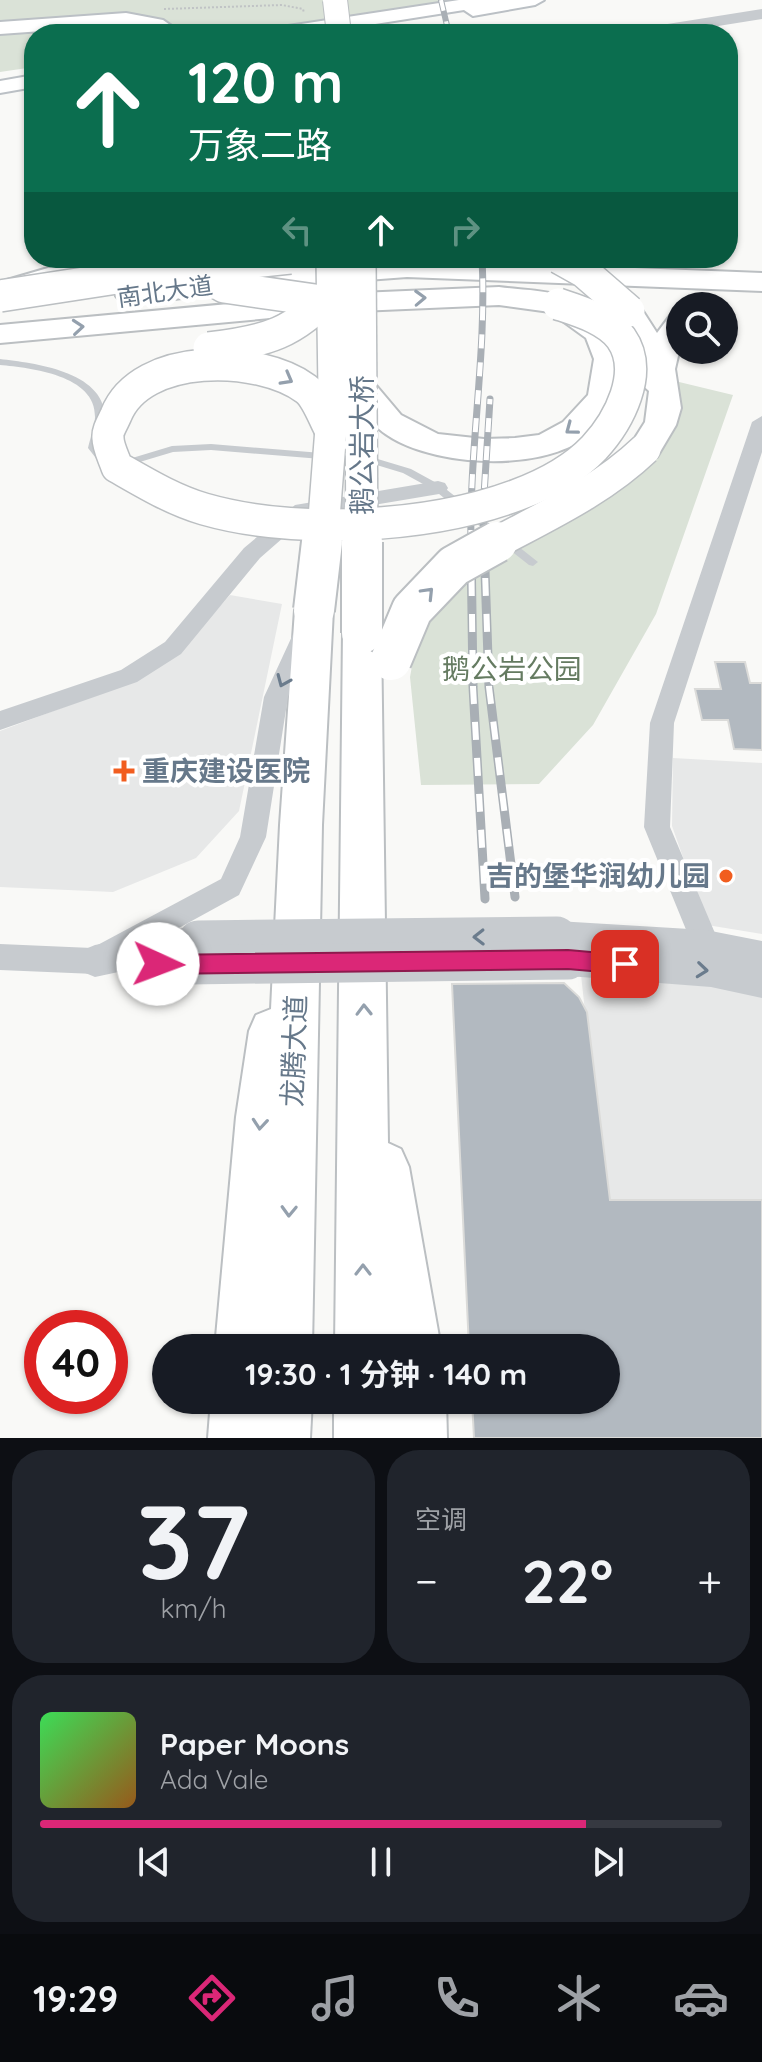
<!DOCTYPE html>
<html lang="zh">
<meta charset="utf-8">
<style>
:root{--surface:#171b24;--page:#20242c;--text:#f1f3f6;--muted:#9ea1a6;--line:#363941;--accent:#db2777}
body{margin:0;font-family:Quicksand,"Noto Sans SC",sans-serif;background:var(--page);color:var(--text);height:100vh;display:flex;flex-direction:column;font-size:30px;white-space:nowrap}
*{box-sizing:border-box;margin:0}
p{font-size:26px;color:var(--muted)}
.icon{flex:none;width:44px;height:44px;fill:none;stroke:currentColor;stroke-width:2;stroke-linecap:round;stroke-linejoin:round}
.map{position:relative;height:1438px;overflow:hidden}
.side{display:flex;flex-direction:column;gap:12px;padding:12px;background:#0d0f14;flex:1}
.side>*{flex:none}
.banner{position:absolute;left:24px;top:24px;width:714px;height:244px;border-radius:32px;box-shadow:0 2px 6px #0004;background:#0b6e4f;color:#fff;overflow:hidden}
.buttons{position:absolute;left:666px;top:292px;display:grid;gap:16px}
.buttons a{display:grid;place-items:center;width:72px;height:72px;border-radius:50%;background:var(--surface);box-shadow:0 2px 6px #0004;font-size:40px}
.speed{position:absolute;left:24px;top:1310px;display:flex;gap:16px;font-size:40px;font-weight:700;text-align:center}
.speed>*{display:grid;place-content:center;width:104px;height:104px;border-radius:50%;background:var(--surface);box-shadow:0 2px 6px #0004;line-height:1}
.speed .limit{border:12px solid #d22;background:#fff;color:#111}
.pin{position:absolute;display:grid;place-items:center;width:68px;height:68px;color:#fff;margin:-34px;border-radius:16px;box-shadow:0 4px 12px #0006}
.me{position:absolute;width:88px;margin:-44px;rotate:92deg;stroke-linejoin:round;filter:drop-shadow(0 0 6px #0008)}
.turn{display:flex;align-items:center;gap:28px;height:168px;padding:0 32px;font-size:36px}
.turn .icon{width:104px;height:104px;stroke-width:2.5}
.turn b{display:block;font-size:56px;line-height:68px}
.lanes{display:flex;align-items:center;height:76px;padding:0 32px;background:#0003;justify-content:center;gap:40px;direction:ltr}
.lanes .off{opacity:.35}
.big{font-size:60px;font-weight:700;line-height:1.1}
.side .tile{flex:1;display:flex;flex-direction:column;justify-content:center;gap:12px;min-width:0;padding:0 28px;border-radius:32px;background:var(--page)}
.side .dial{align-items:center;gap:0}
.dial b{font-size:104px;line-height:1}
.song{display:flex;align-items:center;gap:24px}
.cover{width:96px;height:96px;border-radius:12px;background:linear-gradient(135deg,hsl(130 70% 55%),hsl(30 70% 35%))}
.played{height:8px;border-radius:4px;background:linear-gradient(90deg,var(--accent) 80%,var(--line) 80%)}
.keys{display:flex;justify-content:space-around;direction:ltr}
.heat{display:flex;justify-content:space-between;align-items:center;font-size:44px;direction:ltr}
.side .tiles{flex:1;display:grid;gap:12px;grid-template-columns:1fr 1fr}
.tile:last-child{grid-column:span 2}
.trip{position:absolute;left:152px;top:1334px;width:468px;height:80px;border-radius:40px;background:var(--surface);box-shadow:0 2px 6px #0004;font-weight:700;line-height:80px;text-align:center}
.tabs{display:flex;height:128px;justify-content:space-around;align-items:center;background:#090b0e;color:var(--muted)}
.tabs .icon{width:56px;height:56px}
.tabs .on{color:var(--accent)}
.tabs b{font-size:36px;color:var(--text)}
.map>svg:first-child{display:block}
</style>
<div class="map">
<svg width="762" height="1438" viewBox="0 0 762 1438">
<rect width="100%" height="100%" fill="#f9f9f7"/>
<g fill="#e7e8e8">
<path d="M230 595 282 604 239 811 196 858 113 892 0 887V731L133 681 181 650Z"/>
<path d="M673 758 762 763V934L707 925 672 826Z"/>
<path d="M581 975 708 984 762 996V1438H632Z"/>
</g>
<g fill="#dae2d7">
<path d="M0 0H468L248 34H34V67L0 72Z"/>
<path d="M675 381 733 395 656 614 593 725 539 784 421 785 410 677 418 633 438 604 482 565 602 497Z"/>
</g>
<g fill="#b2b9c0" stroke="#dbdbd9" stroke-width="2">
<path d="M715 662H745L750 683H762V750L734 749 728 720H702L695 689H721Z"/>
<path d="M564 983 579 997 587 1012 610 1200H762V1438H474L472 1400H606V1348H469L452 984Z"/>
</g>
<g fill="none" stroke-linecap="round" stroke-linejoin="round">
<g stroke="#bbc0c5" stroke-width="4">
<g id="secondary">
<path d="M459 0H544L535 5 473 16 464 10 312 34H265L275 28Z"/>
<path d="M126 13 163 20 183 34C162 34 147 26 126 25L0 34V22Z"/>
<path d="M34 75V87L0 93V81Z"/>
</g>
</g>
<g stroke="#bbbfc2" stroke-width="4">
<g id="trunk">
<path d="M82 258H127L123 264 17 295 7 292 3 286 7 280Z"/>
<path d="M407 259 762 273V291L407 277 247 289 131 305 121 302 116 296 121 290 131 287 247 271Z"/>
<path d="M499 287C520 290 546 290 566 297 575 300 583 308 591 314 597 319 605 323 610 329 640 362 616 412 587 436 541 474 421 467 378 428 366 418 356 403 347 390L352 383 363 380 374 383 401 415 438 434 484 439 515 438 539 435 563 422 588 395 594 359 586 338 550 312 499 305 336 312 0 343V325L336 294Z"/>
<path d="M629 302 639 305 657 333 669 317 680 314V347L675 369 681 408 676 425 657 457 645 460 633 457 628 449 645 422 649 391 640 383 643 364 614 311 619 305Z"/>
<path d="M314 596 327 600 333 610 322 825 312 1348H215L236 1117 249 1031 256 1015 271 1009 280 825 295 610 301 600Z"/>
<path d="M362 619 375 623 381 633 388 1143 401 1149 409 1167 441 1348H335L343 633 349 623Z"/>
<path d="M211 1400H312L310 1438H208Z"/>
<path d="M334 1400H446L447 1438H334Z"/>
</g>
</g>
<path stroke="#c0c3c5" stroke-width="2" stroke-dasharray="2 2" stroke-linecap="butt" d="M164 9 282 5 303 9 304 13"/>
<g fill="#c7cbcf" fill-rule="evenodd">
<path d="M0 359C34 363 103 371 105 416 105 426 100 438 98 448L108 460 107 462H99L88 448C90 438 95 427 95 417 96 375 31 368 0 365Z"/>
<path d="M211 444 371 457 411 469 442 486 538 562 533 566 529 565 434 490 403 473 370 463 211 450 173 452 123 467 118 464 119 462 172 446Z"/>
</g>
<g fill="#c7cbcf" fill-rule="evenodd">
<path d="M762 416V452L674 723 670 827 720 945 716 954 706 957 696 954 644 827 650 723 752 422Z"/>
<path d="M438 481 445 483 448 488 445 493 308 516 260 558 181 654 137 682 0 730V711L121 670 165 642 244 548 295 505Z"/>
<path d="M305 624 313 626 316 632 288 697 266 837 239 895 95 974 0 970V944L92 948 221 879 240 837 264 697 294 632 297 626Z"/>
</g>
<g fill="#c7cbcf" fill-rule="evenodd">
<path d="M762 9V19L668 34H628L636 29Z"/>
<path d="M557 921 706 930 762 941V998L711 987 568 976 556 971 551 960 555 951 545 947 540 936 545 925Z"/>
<path d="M198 925 210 929 215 940 210 951 198 955 95 977 83 972 78 961 83 950 95 945Z"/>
</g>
<use href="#secondary" fill="#fff" fill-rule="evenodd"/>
<use href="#trunk" fill="#fff" fill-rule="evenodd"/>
<g stroke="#a9afb5" stroke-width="6">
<path id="rail-far2" d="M441 0 449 34"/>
</g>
<g stroke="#a9afb5" stroke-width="7">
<g id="rail-far1">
<path d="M471 544C469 448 487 354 482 258"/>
<path d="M484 544 483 511 490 399"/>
</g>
</g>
<g stroke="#a9afb5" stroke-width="9">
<g id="rail">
<path d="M471 542 473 687 485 899"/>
<path d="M484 542 489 687 515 897"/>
</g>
</g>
<use href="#rail-far2" stroke="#fff" stroke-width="4" stroke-dasharray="11" stroke-linecap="butt"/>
<use href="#rail-far1" stroke="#fff" stroke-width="5" stroke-dasharray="14" stroke-linecap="butt"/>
<use href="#rail" stroke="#fff" stroke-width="6" stroke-dasharray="18" stroke-linecap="butt"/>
<g stroke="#bbbfc2" stroke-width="26" stroke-linecap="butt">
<path id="trunk-bridge-far2" d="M335 0 339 34"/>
</g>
<g stroke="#bbbfc2" stroke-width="34" stroke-linecap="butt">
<g id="trunk-bridge-far1">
<path d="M360 258 362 544"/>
<path d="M559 258 584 272 629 311"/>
<path d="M192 268 224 287 336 303"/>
<path d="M0 296 143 274 290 258"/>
<path d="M209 348C267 341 294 334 334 290"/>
<path d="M331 431C324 419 317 397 306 389 259 354 141 352 116 415 113 422 107 431 108 438 108 447 114 458 117 467 145 483 173 500 204 509 295 535 429 528 517 495 544 485 574 469 594 448 619 421 645 372 621 338 607 319 579 311 558 304"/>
<path d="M322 544 334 390 332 258"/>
<path d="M494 544C546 516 601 491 645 449"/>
</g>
</g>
<g stroke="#bbbfc2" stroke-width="44" stroke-linecap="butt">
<g id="trunk-bridge">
<path d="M362 542V633"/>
<path d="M314 610 322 542"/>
<path d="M391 660 412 610 454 566 497 542"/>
</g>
</g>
<path stroke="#c7cbcf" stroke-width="30" d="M546 936H557"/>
<g stroke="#c7cbcf" stroke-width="39">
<path d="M198 940 557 936"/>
<path d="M189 965 568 960"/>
</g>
<use href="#trunk-bridge-far2" stroke="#fff" stroke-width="24"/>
<use href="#trunk-bridge-far1" stroke="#fff" stroke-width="31"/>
<use href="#trunk-bridge" stroke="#fff" stroke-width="40"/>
</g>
<defs><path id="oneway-chevron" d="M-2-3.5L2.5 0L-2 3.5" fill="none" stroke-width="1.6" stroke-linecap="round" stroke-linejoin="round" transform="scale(2)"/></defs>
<g stroke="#94a0ad">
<use href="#oneway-chevron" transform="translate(420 298) rotate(-2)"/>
<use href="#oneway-chevron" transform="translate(78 327) rotate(-5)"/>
<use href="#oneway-chevron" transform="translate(287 379) rotate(29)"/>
<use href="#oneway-chevron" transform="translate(571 429) rotate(143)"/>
<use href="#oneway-chevron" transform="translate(428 593) rotate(-46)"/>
<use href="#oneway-chevron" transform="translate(364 1010) rotate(-91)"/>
<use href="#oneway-chevron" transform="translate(260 1124) rotate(95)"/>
<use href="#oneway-chevron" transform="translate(289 1211) rotate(92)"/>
<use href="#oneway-chevron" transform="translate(363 1270) rotate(-90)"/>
</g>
<g stroke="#6b7c8d">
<use href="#oneway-chevron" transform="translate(283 681) rotate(113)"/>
<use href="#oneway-chevron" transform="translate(479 937) rotate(179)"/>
<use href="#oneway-chevron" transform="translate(702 970) rotate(6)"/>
</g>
<path fill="#db2777" stroke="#8e194d" stroke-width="2" d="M568 950 625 955 633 957 636 964 633 971 625 974 568 969 158 974 150 971 147 964 150 957 158 955Z"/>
<g fill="#f15d1f" stroke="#fff" stroke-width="3">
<path d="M120 759h8v8h8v8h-8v8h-8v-8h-8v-8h8z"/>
<circle cx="726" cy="876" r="8"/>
</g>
<g text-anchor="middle" stroke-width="8" stroke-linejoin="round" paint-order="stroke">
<g font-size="24" fill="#66788a" stroke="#fff">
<text transform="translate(165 292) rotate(-8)" y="8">南北大道</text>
</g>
<g font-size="28" fill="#66788a" stroke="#fff">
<text transform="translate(362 445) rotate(-90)" y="10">鹅公岩大桥</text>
<text transform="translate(294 1051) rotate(-88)" y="10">龙腾大道</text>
</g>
<g font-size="28" fill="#657b61" stroke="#fff">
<text x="512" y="679">鹅公岩公园</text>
</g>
<g font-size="28" font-weight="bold" fill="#66788a" stroke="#fff" text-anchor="start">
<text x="142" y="781">重庆建设医院</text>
<text x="710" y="886" text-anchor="end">吉的堡华润幼儿园</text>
</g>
</g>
</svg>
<div class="buttons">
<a><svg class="icon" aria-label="search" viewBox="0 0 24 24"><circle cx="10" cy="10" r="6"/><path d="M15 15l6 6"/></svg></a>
</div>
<div class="speed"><div class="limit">40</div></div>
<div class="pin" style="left:625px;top:964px;background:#d93025"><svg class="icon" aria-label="arrive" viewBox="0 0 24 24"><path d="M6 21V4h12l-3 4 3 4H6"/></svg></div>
<svg class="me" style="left:158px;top:964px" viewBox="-20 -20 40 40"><circle r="19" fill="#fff"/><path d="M0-13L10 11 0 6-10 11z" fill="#db2777"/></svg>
<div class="trip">19:30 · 1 分钟 · 140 m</div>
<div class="banner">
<div class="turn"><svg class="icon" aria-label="ahead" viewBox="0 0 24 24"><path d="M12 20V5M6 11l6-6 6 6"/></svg><div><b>120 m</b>万象二路</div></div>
<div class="lanes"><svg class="icon off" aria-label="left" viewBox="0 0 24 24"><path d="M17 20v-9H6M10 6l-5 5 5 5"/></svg><svg class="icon" aria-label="ahead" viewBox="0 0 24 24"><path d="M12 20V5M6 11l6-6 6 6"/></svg><svg class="icon off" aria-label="right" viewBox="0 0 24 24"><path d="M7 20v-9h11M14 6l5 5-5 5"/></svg></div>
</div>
</div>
<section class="side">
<div class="tiles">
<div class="tile dial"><b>37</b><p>km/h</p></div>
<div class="tile"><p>空调</p>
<div class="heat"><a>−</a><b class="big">22°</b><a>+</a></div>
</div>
<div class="tile">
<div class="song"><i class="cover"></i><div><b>Paper Moons</b><p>Ada Vale</p></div></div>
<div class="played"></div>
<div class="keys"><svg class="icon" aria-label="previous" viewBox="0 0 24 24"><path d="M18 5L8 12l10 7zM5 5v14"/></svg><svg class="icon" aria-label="pause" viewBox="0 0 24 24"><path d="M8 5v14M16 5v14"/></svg><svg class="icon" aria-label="next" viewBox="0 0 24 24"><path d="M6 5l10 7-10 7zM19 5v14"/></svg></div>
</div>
</div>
</section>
<nav class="tabs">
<b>19:29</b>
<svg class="icon on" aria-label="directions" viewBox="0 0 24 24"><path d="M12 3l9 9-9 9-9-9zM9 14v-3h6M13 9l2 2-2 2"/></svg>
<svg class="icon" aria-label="music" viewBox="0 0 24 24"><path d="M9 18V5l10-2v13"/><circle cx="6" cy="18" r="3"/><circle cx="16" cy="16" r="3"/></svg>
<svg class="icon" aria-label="phone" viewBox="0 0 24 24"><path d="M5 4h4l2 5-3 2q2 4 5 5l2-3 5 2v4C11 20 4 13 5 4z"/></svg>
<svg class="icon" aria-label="climate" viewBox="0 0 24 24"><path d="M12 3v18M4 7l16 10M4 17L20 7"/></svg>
<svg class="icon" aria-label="car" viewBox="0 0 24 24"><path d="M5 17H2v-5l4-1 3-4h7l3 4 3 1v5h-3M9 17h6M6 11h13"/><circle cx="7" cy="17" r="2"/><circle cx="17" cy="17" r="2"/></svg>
</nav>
